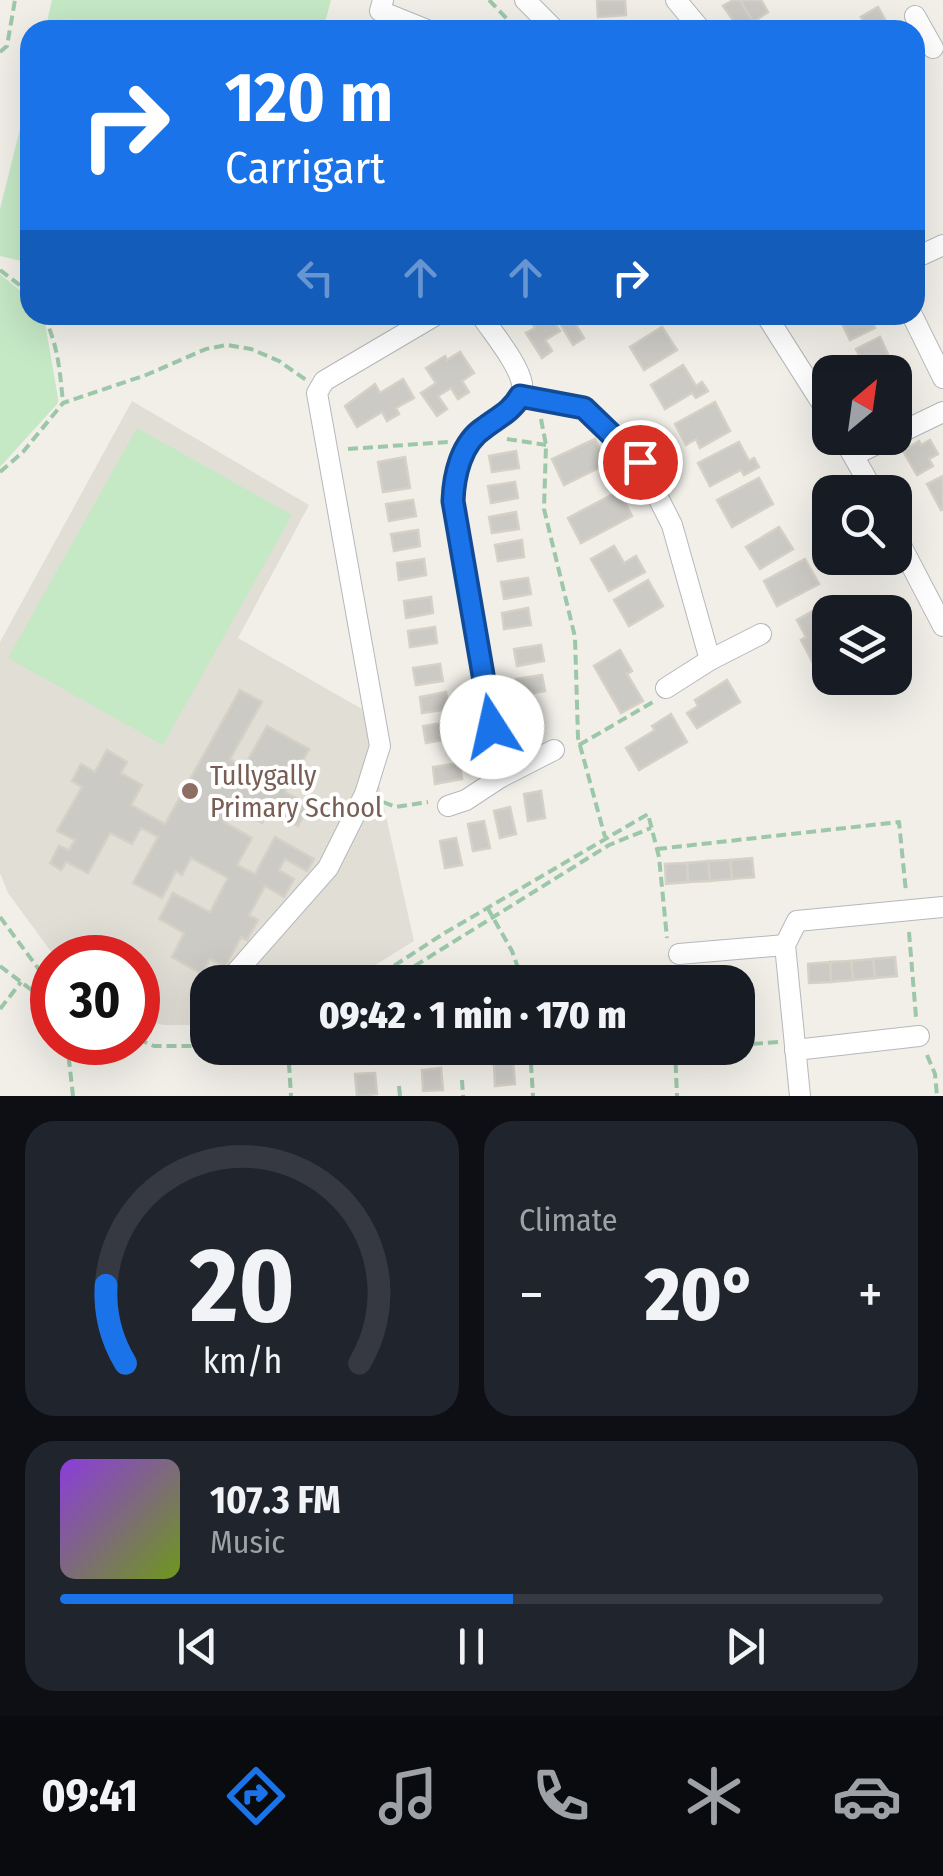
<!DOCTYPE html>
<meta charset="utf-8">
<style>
:root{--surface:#171b24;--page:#20242c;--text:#f1f3f6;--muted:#9ea1a6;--line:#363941;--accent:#1a73e8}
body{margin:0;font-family:"Fira Sans Condensed",sans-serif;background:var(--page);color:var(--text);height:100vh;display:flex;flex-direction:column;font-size:38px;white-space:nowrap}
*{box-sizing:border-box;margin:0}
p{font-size:32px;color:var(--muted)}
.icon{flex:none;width:55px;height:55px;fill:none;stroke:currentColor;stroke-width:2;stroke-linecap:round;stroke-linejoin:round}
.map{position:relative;height:1096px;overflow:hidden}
.panel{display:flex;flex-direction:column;gap:25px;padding:25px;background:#0d0f14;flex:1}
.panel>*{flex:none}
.hud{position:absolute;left:20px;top:20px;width:905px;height:305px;border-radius:30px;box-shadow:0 10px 40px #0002;background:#1a73e8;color:#fff;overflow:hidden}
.needle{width:65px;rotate:29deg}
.controls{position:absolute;left:812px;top:355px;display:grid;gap:20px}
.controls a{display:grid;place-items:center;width:100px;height:100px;border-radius:20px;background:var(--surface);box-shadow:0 10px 40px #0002;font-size:50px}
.speed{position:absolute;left:30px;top:935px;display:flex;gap:20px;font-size:50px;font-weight:700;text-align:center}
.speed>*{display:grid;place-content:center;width:130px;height:130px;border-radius:50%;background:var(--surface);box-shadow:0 10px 40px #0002;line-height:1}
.speed .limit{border:15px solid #d22;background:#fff;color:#111}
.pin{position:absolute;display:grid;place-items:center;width:85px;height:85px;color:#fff;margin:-42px;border:5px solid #fff;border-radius:50%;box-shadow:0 2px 10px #0007}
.me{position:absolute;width:110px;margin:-55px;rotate:350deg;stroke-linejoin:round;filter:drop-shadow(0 0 8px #0008)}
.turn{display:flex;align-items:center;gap:35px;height:210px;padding:0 40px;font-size:45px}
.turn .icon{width:130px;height:130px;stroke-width:2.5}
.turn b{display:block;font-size:70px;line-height:85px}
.lanes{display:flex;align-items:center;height:95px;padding:0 40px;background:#0003;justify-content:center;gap:50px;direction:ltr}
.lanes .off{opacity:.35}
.big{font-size:75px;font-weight:800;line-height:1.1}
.panel .card{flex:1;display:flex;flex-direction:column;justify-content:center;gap:15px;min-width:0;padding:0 35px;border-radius:30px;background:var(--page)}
.panel .dial{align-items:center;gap:0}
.dial svg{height:260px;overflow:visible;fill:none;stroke:var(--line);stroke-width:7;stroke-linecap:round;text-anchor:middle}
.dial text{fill:var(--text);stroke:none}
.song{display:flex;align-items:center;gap:30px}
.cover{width:120px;height:120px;border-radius:15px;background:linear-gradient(135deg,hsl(270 70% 55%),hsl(80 70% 35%))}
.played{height:10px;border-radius:5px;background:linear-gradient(90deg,var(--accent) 55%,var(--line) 55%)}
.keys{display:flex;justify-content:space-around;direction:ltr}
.heat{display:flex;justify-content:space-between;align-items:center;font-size:55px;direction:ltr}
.panel .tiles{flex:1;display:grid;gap:25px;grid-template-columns:1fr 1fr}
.card:last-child{grid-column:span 2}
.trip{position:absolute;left:190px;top:965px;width:565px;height:100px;border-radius:30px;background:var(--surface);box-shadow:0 10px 40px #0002;font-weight:800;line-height:100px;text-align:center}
.menu{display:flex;height:160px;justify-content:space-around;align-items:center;background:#090b0e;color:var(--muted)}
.menu .icon{width:70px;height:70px}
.menu .active{color:var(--accent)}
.menu b{font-size:45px;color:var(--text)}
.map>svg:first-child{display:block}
</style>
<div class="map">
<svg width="943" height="1096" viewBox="0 0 943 1096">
<rect width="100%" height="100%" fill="#f1efe8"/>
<path fill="#e1ded6" d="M132 401 309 505 238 638 362 709 414 941 348 982H208L207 1025H163L138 1018V958L55 957 8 893 0 873V642Z"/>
<g fill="#c5e8c5">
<path d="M52 0H331L323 30H45Z"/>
<path d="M30 89V263L0 256V209Z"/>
<path d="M0 274 28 297 30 315H40L45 323 58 398V403L0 467Z"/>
<path d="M137 428 292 515 163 745 8 658Z"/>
</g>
<g fill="#cccac5" stroke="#d6d1c6" stroke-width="2.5">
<path d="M597 0H625L626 15 598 17Z"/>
<path d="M733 0H740L753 22 740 30 723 6Z"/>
<path d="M740 0H761L768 12 753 22Z"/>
<path d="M878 7 891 30H869L861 17Z"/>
<path d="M550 315 560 331 545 340 552 351 542 358 526 333 535 328 528 316Z"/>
<path d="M555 315H570L584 338 573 345Z"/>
<path d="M838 315H869L875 328 850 340Z"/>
<path d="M662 327 677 350 644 370 630 347Z"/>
<path d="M880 337 893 365 876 372H868L856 349Z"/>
<path d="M460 352 474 373 462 381 469 392 458 399 451 388 438 396 447 409 437 416 421 393 436 383 426 368 445 356 447 360Z"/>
<path d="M683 365 696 386 702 382 708 391 696 398 692 393 665 409 651 385Z"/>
<path d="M403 379 414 398 396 408 399 414 387 421 382 412 357 427 345 406 375 384 380 393Z"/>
<path d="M715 402 730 431 700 448 696 439 686 445 675 424Z"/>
<path d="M595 439 607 464 564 485 552 459Z"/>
<path d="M930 440 938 454 929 459 933 466 917 475 903 451 919 441 921 445Z"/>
<path d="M739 442 749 461 754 458 759 467 744 475 741 470 710 486 698 463Z"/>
<path d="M516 451 519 468 492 472 489 456Z"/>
<path d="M405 457 410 488 383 492 378 462Z"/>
<path d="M943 476V509L941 510 927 484Z"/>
<path d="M759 478 773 504 732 527 717 500Z"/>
<path d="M515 482 518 498 491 503 488 486Z"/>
<path d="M619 491 632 516 581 543 568 518Z"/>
<path d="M413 500 416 516 389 521 386 504Z"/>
<path d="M516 512 519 529 492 533 489 517Z"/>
<path d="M779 527 793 549 760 569 746 547Z"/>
<path d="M418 530 420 546 394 551 391 534Z"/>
<path d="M522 540 524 557 498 561 495 545Z"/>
<path d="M614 546 624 563 636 556 645 572 609 591 591 559Z"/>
<path d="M424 559 426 575 399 580 397 563Z"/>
<path d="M805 559 819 584 777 606 764 581Z"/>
<path d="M528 578 531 594 504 599 501 582Z"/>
<path d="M648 580 663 606 629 626 614 600Z"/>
<path d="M431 597 433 613 406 618 404 601Z"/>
<path d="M827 603 832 612 830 627 826 629 830 636V654L813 663 801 640 806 637 797 620Z"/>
<path d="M528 608 531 625 504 629 502 613Z"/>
<path d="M435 627 437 643 410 647 408 631Z"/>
<path d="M541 645 544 661 517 666 514 649Z"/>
<path d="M620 650 632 671 627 674 643 701 621 713 594 666Z"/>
<path d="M440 664 443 681 416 685 413 668Z"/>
<path d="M542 675 545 691 518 696 516 679Z"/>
<path d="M727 680 740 702 697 728 687 713 698 706 695 700Z"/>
<path d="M240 690 262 702 230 759 244 767 267 726 309 749 285 792 309 805 298 826 270 810 262 823 233 807 224 822 252 838 237 865 255 874 275 837 314 859 307 871 285 859 279 870 294 879 284 897 265 886 249 915 258 920 247 940 241 937 225 967 210 959 202 974 172 957 184 933 159 919 173 893 210 912 228 878 191 858 182 875 176 871 162 898 133 883 158 837 141 828 132 844 110 833 88 873 66 862 61 870 50 863 59 846 69 850 75 840 57 831 82 787 72 781 81 764 95 772 107 750 127 762 121 773 142 785 131 805 165 824Z"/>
<path d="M446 692 449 709 422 713 420 697Z"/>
<path d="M671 714 687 742 639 770 626 748 655 730 652 726Z"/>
<path d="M450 722 453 738 426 743 423 726Z"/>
<path d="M460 763 462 779 435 784 433 767Z"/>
<path d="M541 791 545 818 528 821 524 794Z"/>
<path d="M510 807 516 834 500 838 494 811Z"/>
<path d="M484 821 490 848 473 851 468 824Z"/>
<path d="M456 838 462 865 445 868 440 841Z"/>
<path d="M752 858 754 877 732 879 730 860Z"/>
<path d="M730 860 732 879 710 881 708 861Z"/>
<path d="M708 861 710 881 688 882 687 863Z"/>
<path d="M687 863 688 882 666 884 665 864Z"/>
<path d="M895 957 897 976 875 978 873 959Z"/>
<path d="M873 959 875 978 853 980 851 961Z"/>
<path d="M851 961 853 980 831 982 830 962Z"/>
<path d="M830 962 831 982 809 983 808 964Z"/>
<path d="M513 1062 515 1084 495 1086 494 1064Z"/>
<path d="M441 1068 443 1090 423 1091 422 1070Z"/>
<path d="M375 1073 377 1094 357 1096 355 1074Z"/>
</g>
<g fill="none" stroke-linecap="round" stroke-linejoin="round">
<g stroke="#b5b8bc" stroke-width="22">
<g id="minor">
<path d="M383 0 380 11 427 30"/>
<path d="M525 0 555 30"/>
<path d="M676 0 701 30"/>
<path d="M915 16 933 48"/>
<path d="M915 258 943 245"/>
<path d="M766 315 830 416"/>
<path d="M912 315 943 378"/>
<path d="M520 396 584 408 640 462 672 525 710 660 666 688"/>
<path d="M895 435 943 412"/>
<path d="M843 438 874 492"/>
<path d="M854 455 889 438"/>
<path d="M895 534 943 626"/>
<path d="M710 660 761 634"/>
<path d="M501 777 554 750"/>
<path d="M448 806 466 800 501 777 453 501C454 480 459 457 471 440 484 421 525 412 522 384 519 364 492 332 481 315"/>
<path d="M679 954 785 945"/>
<path d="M231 978 328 868 365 794 380 746 317 393 324 381 436 315"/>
<path d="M795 1050 919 1036"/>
<path d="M800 1096 785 945 797 921 943 907"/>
</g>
</g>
<g stroke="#9cc7a9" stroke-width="4" stroke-dasharray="10 5" stroke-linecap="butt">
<path d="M489 0 510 22 523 30"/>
<path d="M0 52 7 46 15 0"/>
<path d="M0 270 30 293"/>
<path d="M43 315C58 343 60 372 63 403"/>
<path d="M541 419 546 445 544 509 575 637 578 738 605 837"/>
<path d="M507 439 546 445"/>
<path d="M348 449 448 442"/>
<path d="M0 472 23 452 63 403 146 375 206 349 227 345 251 349 279 361 306 380"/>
<path d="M579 745 653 702"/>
<path d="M383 802 396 807 428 802"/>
<path d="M657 849 899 822 906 892"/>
<path d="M487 907 512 951 523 982"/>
<path d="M0 917 52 987"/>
<path d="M909 932 916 1017"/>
<path d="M0 966 46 1001 52 1000"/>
<path d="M369 982 443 934 648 814 659 857 667 938"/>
<path d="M389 982 609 845 651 828"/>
<path d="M0 1009 21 982"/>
<path d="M138 1039 154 1046H208"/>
<path d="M67 1042 73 1096"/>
<path d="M738 1045 778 1042"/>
<path d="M288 1048 291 1096"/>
<path d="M530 1048 533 1096"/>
<path d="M675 1048 677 1096"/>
<path d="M675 1051 714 1048"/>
<path d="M927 1055 935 1074 937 1096"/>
<path d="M462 1080 463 1096"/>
<path d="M399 1086 400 1096"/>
</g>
<use href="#minor" stroke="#fff" stroke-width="20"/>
</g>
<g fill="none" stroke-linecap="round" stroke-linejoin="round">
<g stroke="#114b97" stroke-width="25">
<path id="route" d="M492 727 453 501C454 475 461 443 484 428 497 418 512 411 520 396L584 408 640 462"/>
</g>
<use href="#route" stroke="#1a73e8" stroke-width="18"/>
</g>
<circle fill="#8d6e63" stroke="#fff" stroke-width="4" cx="190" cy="791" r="10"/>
<g text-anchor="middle" stroke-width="8" stroke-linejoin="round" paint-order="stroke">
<g font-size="28" fill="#785e54" stroke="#fff" text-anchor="start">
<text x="210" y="785">Tullygally<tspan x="210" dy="32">Primary School</tspan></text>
</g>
</g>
</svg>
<div class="controls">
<a><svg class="needle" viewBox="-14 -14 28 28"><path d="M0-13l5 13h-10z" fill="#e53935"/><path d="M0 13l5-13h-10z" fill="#9ea1a6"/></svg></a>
<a><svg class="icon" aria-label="search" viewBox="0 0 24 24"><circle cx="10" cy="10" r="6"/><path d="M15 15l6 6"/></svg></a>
<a><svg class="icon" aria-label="layers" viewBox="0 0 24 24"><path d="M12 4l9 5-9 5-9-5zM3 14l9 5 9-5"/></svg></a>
</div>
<div class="speed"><div class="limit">30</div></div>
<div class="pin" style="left:640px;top:462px;background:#d93025"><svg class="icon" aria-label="arrive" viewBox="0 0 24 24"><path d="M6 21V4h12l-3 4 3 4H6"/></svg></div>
<svg class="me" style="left:492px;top:727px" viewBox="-20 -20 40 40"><circle r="19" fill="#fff"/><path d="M0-13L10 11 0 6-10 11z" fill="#1a73e8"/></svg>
<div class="trip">09:42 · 1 min · 170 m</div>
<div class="hud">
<div class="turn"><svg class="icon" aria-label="right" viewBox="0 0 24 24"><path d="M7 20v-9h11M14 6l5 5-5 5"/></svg><div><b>120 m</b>Carrigart</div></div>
<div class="lanes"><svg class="icon off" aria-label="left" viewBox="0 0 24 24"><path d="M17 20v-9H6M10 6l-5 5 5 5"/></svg><svg class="icon off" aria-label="ahead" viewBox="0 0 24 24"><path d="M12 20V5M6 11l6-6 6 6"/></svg><svg class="icon off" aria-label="ahead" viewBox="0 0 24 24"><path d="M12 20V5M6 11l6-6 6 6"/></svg><svg class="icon" aria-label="right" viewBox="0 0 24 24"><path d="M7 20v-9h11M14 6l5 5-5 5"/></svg></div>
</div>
</div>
<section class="panel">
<div class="tiles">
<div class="card dial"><svg viewBox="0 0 100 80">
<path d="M14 69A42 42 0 1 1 86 69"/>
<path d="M14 69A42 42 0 0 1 8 45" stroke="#1a73e8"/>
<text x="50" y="56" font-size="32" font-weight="700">20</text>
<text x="50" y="72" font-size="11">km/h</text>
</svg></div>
<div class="card"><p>Climate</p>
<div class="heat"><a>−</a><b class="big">20°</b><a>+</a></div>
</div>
<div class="card">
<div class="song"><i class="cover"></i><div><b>107.3 FM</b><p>Music</p></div></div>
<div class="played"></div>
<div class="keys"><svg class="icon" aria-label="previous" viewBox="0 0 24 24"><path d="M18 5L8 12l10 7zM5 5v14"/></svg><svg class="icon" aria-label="pause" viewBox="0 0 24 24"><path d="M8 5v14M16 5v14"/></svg><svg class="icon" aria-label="next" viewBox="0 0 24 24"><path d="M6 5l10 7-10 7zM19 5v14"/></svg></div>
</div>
</div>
</section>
<nav class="menu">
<b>09:41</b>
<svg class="icon active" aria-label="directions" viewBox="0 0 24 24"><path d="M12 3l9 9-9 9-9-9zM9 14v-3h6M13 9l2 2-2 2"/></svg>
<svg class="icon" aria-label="music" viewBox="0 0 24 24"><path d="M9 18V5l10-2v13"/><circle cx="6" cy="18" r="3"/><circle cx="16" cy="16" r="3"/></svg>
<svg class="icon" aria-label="phone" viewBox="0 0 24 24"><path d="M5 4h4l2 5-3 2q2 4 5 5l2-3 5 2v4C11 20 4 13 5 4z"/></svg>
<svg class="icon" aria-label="climate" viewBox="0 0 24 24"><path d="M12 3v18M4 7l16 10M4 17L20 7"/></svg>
<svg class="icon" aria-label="car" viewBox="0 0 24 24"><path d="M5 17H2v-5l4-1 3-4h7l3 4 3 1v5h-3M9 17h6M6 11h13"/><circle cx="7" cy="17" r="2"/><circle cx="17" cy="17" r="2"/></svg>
</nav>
